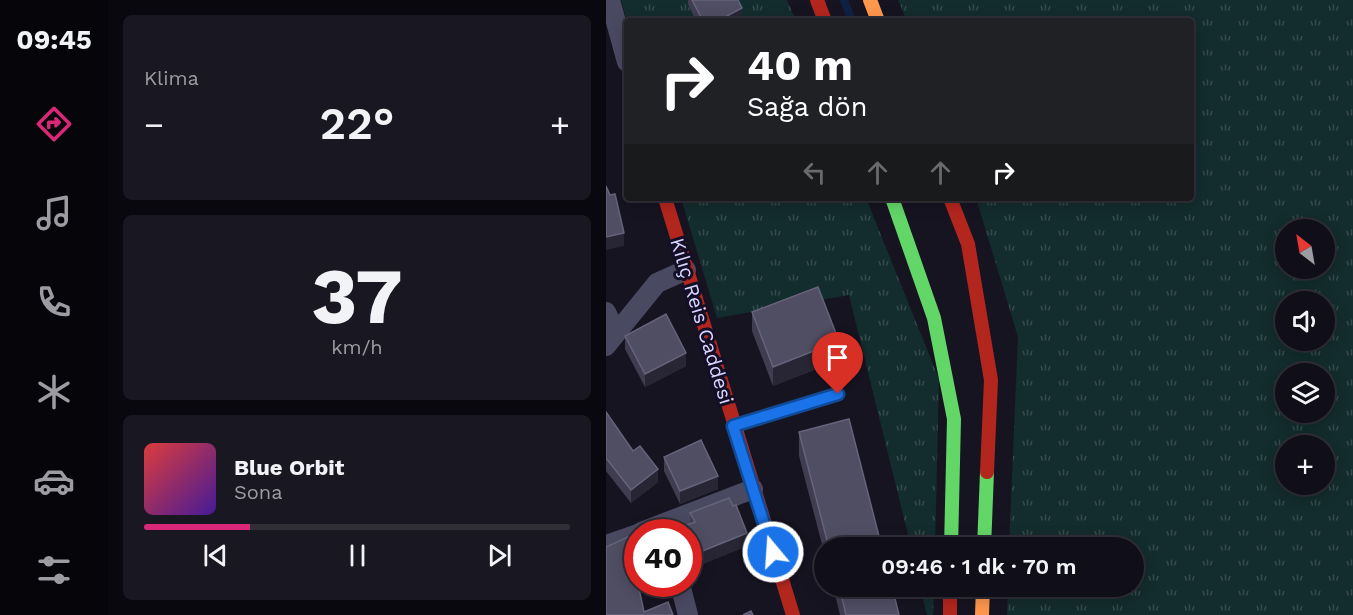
<!DOCTYPE html>
<html lang="tr">
<meta charset="utf-8">
<style>
:root{--surface:#100f19;--page:#191822;--text:#f1f3f6;--muted:#9c9ca2;--line:#302f38;--accent:#db2777}
body{margin:0;font-family:"Work Sans",sans-serif;background:var(--page);color:var(--text);height:100vh;display:flex;flex-direction:column;font-size:22px;white-space:nowrap}
*{box-sizing:border-box;margin:0}
p{font-size:20px;color:var(--muted)}
.icon{flex:none;width:33px;height:33px;fill:none;stroke:currentColor;stroke-width:2;stroke-linecap:round;stroke-linejoin:round}
.map{position:relative;flex:1;overflow:hidden}
.drawer{display:flex;flex-direction:column;gap:15px;padding:15px;background:#09080e;width:498px}
.drawer>*{flex:none}
.top-card{position:absolute;left:18px;top:18px;width:570px;height:183px;border-radius:6px;box-shadow:0 3px 15px #0003,0 0 0 2px var(--line);background:#202124;color:#fff;overflow:hidden}
.needle{width:39px;rotate:329deg}
.tools{position:absolute;left:669px;top:219px;display:grid;gap:12px}
.tools a{display:grid;place-items:center;width:60px;height:60px;border-radius:50%;background:var(--surface);box-shadow:0 3px 15px #0003,0 0 0 2px var(--line);font-size:30px}
.speed{position:absolute;left:18px;top:519px;display:flex;gap:12px;font-size:30px;font-weight:700;text-align:center}
.speed>*{display:grid;place-content:center;width:78px;height:78px;border-radius:50%;background:var(--surface);box-shadow:0 3px 15px #0003,0 0 0 2px var(--line);line-height:1}
.speed .limit{border:9px solid #d22;background:#fff;color:#111}
.pin{position:absolute;display:grid;place-items:center;width:51px;height:51px;color:#fff;margin:-62px -26px;border-radius:50% 50% 50% 0;rotate:-45deg;box-shadow:0 0 6px #0007}
.pin .icon{rotate:45deg}
.me{position:absolute;width:66px;margin:-33px;rotate:342deg;stroke-linejoin:round;filter:drop-shadow(0 0 4px #0008)}
.turn{display:flex;align-items:center;gap:21px;height:126px;padding:0 24px;font-size:27px}
.turn .icon{width:78px;height:78px;stroke-width:2.5}
.turn b{display:block;font-size:42px;line-height:51px}
.lanes{display:flex;align-items:center;height:57px;padding:0 24px;background:#0003;justify-content:center;gap:30px;direction:ltr}
.lanes .off{opacity:.35}
.big{font-size:45px;font-weight:600;line-height:1.1}
.drawer .tile{flex:1;display:flex;flex-direction:column;justify-content:center;gap:9px;min-width:0;padding:0 21px;border-radius:9px;background:var(--page)}
.drawer .dial{align-items:center;gap:0}
.dial b{font-size:78px;line-height:1}
.song{display:flex;align-items:center;gap:18px}
.cover{width:72px;height:72px;border-radius:9px;background:linear-gradient(135deg,hsl(0 70% 55%),hsl(260 70% 35%))}
.played{height:6px;border-radius:3px;background:linear-gradient(90deg,var(--accent) 25%,var(--line) 25%)}
.keys{display:flex;justify-content:space-around;direction:ltr}
.heat{display:flex;justify-content:space-between;align-items:center;font-size:33px;direction:ltr}
.trip{position:absolute;left:208px;top:537px;width:330px;height:60px;border-radius:30px;background:var(--surface);box-shadow:0 3px 15px #0003,0 0 0 2px var(--line);font-weight:600;line-height:60px;text-align:center}
main{display:flex;flex:1;min-height:0}
.dock{display:flex;flex-direction:column;width:108px;justify-content:space-around;align-items:center;background:#06060a;color:var(--muted)}
.dock .icon{width:42px;height:42px}
.dock .on{color:var(--accent)}
.dock b{font-size:27px;color:var(--text)}
.map>svg:first-child{display:block}
</style>
<main>
<nav class="dock">
<b>09:45</b>
<svg class="icon on" aria-label="directions" viewBox="0 0 24 24"><path d="M12 3l9 9-9 9-9-9zM9 14v-3h6M13 9l2 2-2 2"/></svg>
<svg class="icon" aria-label="music" viewBox="0 0 24 24"><path d="M9 18V5l10-2v13"/><circle cx="6" cy="18" r="3"/><circle cx="16" cy="16" r="3"/></svg>
<svg class="icon" aria-label="phone" viewBox="0 0 24 24"><path d="M5 4h4l2 5-3 2q2 4 5 5l2-3 5 2v4C11 20 4 13 5 4z"/></svg>
<svg class="icon" aria-label="climate" viewBox="0 0 24 24"><path d="M12 3v18M4 7l16 10M4 17L20 7"/></svg>
<svg class="icon" aria-label="car" viewBox="0 0 24 24"><path d="M5 17H2v-5l4-1 3-4h7l3 4 3 1v5h-3M9 17h6M6 11h13"/><circle cx="7" cy="17" r="2"/><circle cx="17" cy="17" r="2"/></svg>
<svg class="icon" aria-label="filters" viewBox="0 0 24 24"><path d="M4 7h16M4 17h16"/><circle cx="9" cy="7" r="2"/><circle cx="15" cy="17" r="2"/></svg>
</nav>
<section class="drawer">
<div class="tile"><p>Klima</p>
<div class="heat"><a>−</a><b class="big">22°</b><a>+</a></div>
</div>
<div class="tile dial"><b>37</b><p>km/h</p></div>
<div class="tile">
<div class="song"><i class="cover"></i><div><b>Blue Orbit</b><p>Sona</p></div></div>
<div class="played"></div>
<div class="keys"><svg class="icon" aria-label="previous" viewBox="0 0 24 24"><path d="M18 5L8 12l10 7zM5 5v14"/></svg><svg class="icon" aria-label="pause" viewBox="0 0 24 24"><path d="M8 5v14M16 5v14"/></svg><svg class="icon" aria-label="next" viewBox="0 0 24 24"><path d="M6 5l10 7-10 7zM19 5v14"/></svg></div>
</div>
</section>
<div class="map">
<svg width="747" height="615" viewBox="0 0 747 615">
<defs>
<pattern id="grass-tufts" width="24" height="20" patternUnits="userSpaceOnUse" patternTransform="scale(1.5)"><rect width="24" height="20" fill="#132c2d"/><path d="M3 7l-1-3M5 7V3M7 7l1-3M15 17l-1-3M17 17v-4M19 17l1-3" fill="none" stroke="#354a4c"/></pattern>
</defs>
<rect width="100%" height="100%" fill="#161421"/>
<g fill="url(#grass-tufts)" fill-rule="evenodd">
<path d="M15 0H181L190 21H21Z"/>
<path d="M292 0H747V615H401L402 587 528 586V548L403 547 412 337 370 198H585V21H301ZM680 230H718V268H680ZM680 302H718V340H680ZM680 374H718V412H680ZM680 446H718V484H680Z"/>
<path d="M75 198H260L333 379 329 547H305L243 295 111 318Z"/>
<path d="M314 587H328L327 615H321Z"/>
</g>
<g fill="none" stroke-linecap="round" stroke-linejoin="round">
<path stroke="#0d2144" stroke-width="8" d="M238 0 246 21"/>
<path stroke="#4a4962" stroke-width="10" d="M129 425 232 395"/>
<g stroke="#4a4962" stroke-width="20">
<path d="M4 0 21 62"/>
<path d="M0 312 10 333"/>
<path d="M0 346 51 283 80 270"/>
<path d="M35 532 147 489"/>
<path d="M0 545 32 534"/>
<path d="M74 584 82 615"/>
</g>
<g stroke="#63d668" stroke-width="14">
<path d="M286 198 328 318 348 419 345 548"/>
<path d="M378 548 381 472"/>
</g>
<g stroke="#ff974d" stroke-width="14">
<path d="M264 0 272 21"/>
<path d="M376 615 377 586"/>
</g>
<g stroke="#b3261e" stroke-width="14">
<path d="M211 0 219 21"/>
<path d="M59 198 187 615"/>
<path d="M344 198 362 244 385 380 381 472"/>
<path d="M344 586V615"/>
</g>
</g>
<g fill="#403d50">
<path d="M82 0H132L136 21H90L82 4Z"/>
<path d="M146 312 233 360 167 386 146 331Z"/>
<path d="M19 336 80 366 39 387 19 349Z"/>
<path d="M0 412 27 451 52 482 25 503 0 471Z"/>
<path d="M193 432 276 548H219V556L193 456Z"/>
<path d="M58 457 112 489 74 504 58 471Z"/>
<path d="M84 513 141 546 89 567 82 552V532H78V526L84 524Z"/>
<path d="M227 586H286L293 615H234Z"/>
</g>
<g fill="#282635">
<path d="M136 8V21H121V16Z"/>
<path d="M18 233V246L0 250V237Z"/>
<path d="M233 341V360L167 386V367Z"/>
<path d="M80 353V366L39 387V374Z"/>
<path d="M52 469V482L25 503V490Z"/>
<path d="M112 476V489L74 504V491Z"/>
<path d="M141 533V546L89 567V554Z"/>
<path d="M32 559V572L28 574V561Z"/>
</g>
<g fill="#504e63" stroke="#66637b" stroke-width="1.5">
<path d="M86 0H132L136 8 121 16 124 21H97Z"/>
<path d="M0 186 4 195 9 194 18 233 0 237Z"/>
<path d="M212 287 233 341 167 367 146 312Z"/>
<path d="M60 314 80 353 39 374 19 336Z"/>
<path d="M0 412 27 451 34 446 52 469 25 490 0 458Z"/>
<path d="M243 419 276 548H223L193 432Z"/>
<path d="M95 440 112 476 74 491 58 457Z"/>
<path d="M123 498 127 506 130 505 141 533 89 554 82 538V532H80L78 526 89 522 84 513Z"/>
<path d="M24 536 32 551V559L28 561 32 584 38 612 62 602 67 615H0V547Z"/>
<path d="M233 586H286L293 615H240Z"/>
<path d="M145 611 147 615H137Z"/>
</g>
<g fill="none" stroke-linecap="round" stroke-linejoin="round">
<g stroke="#114b97" stroke-width="15">
<path id="route" d="M167 552 127 426 232 394"/>
</g>
<use href="#route" stroke="#1a73e8" stroke-width="10"/>
</g>
<g text-anchor="middle" stroke-width="6" stroke-linejoin="round" paint-order="stroke">
<g font-size="20" fill="#d9d4ff" stroke="#130f26">
<text transform="translate(96 321) rotate(73)" y="7">Kılıç Reis Caddesi</text>
</g>
</g>
</svg>
<div class="tools">
<a><svg class="needle" viewBox="-14 -14 28 28"><path d="M0-13l5 13h-10z" fill="#e53935"/><path d="M0 13l5-13h-10z" fill="#9c9ca2"/></svg></a>
<a><svg class="icon" aria-label="sound" viewBox="0 0 24 24"><path d="M4 9h4l5-4v14l-5-4H4zM17 9q2 3 0 6"/></svg></a>
<a><svg class="icon" aria-label="layers" viewBox="0 0 24 24"><path d="M12 4l9 5-9 5-9-5zM3 14l9 5 9-5"/></svg></a>
<a>+</a>
</div>
<div class="speed"><div class="limit">40</div></div>
<div class="pin" style="left:232px;top:394px;background:#d93025"><svg class="icon" aria-label="arrive" viewBox="0 0 24 24"><path d="M6 21V4h12l-3 4 3 4H6"/></svg></div>
<svg class="me" style="left:167px;top:552px" viewBox="-20 -20 40 40"><circle r="17" fill="#1a73e8" stroke="#fff" stroke-width="3"/><path d="M0-11L8 9 0 5-8 9z" fill="#fff"/></svg>
<div class="trip">09:46 · 1 dk · 70 m</div>
<div class="top-card">
<div class="turn"><svg class="icon" aria-label="right" viewBox="0 0 24 24"><path d="M7 20v-9h11M14 6l5 5-5 5"/></svg><div><b>40 m</b>Sağa dön</div></div>
<div class="lanes"><svg class="icon off" aria-label="left" viewBox="0 0 24 24"><path d="M17 20v-9H6M10 6l-5 5 5 5"/></svg><svg class="icon off" aria-label="ahead" viewBox="0 0 24 24"><path d="M12 20V5M6 11l6-6 6 6"/></svg><svg class="icon off" aria-label="ahead" viewBox="0 0 24 24"><path d="M12 20V5M6 11l6-6 6 6"/></svg><svg class="icon" aria-label="right" viewBox="0 0 24 24"><path d="M7 20v-9h11M14 6l5 5-5 5"/></svg></div>
</div>
</div>
</main>
